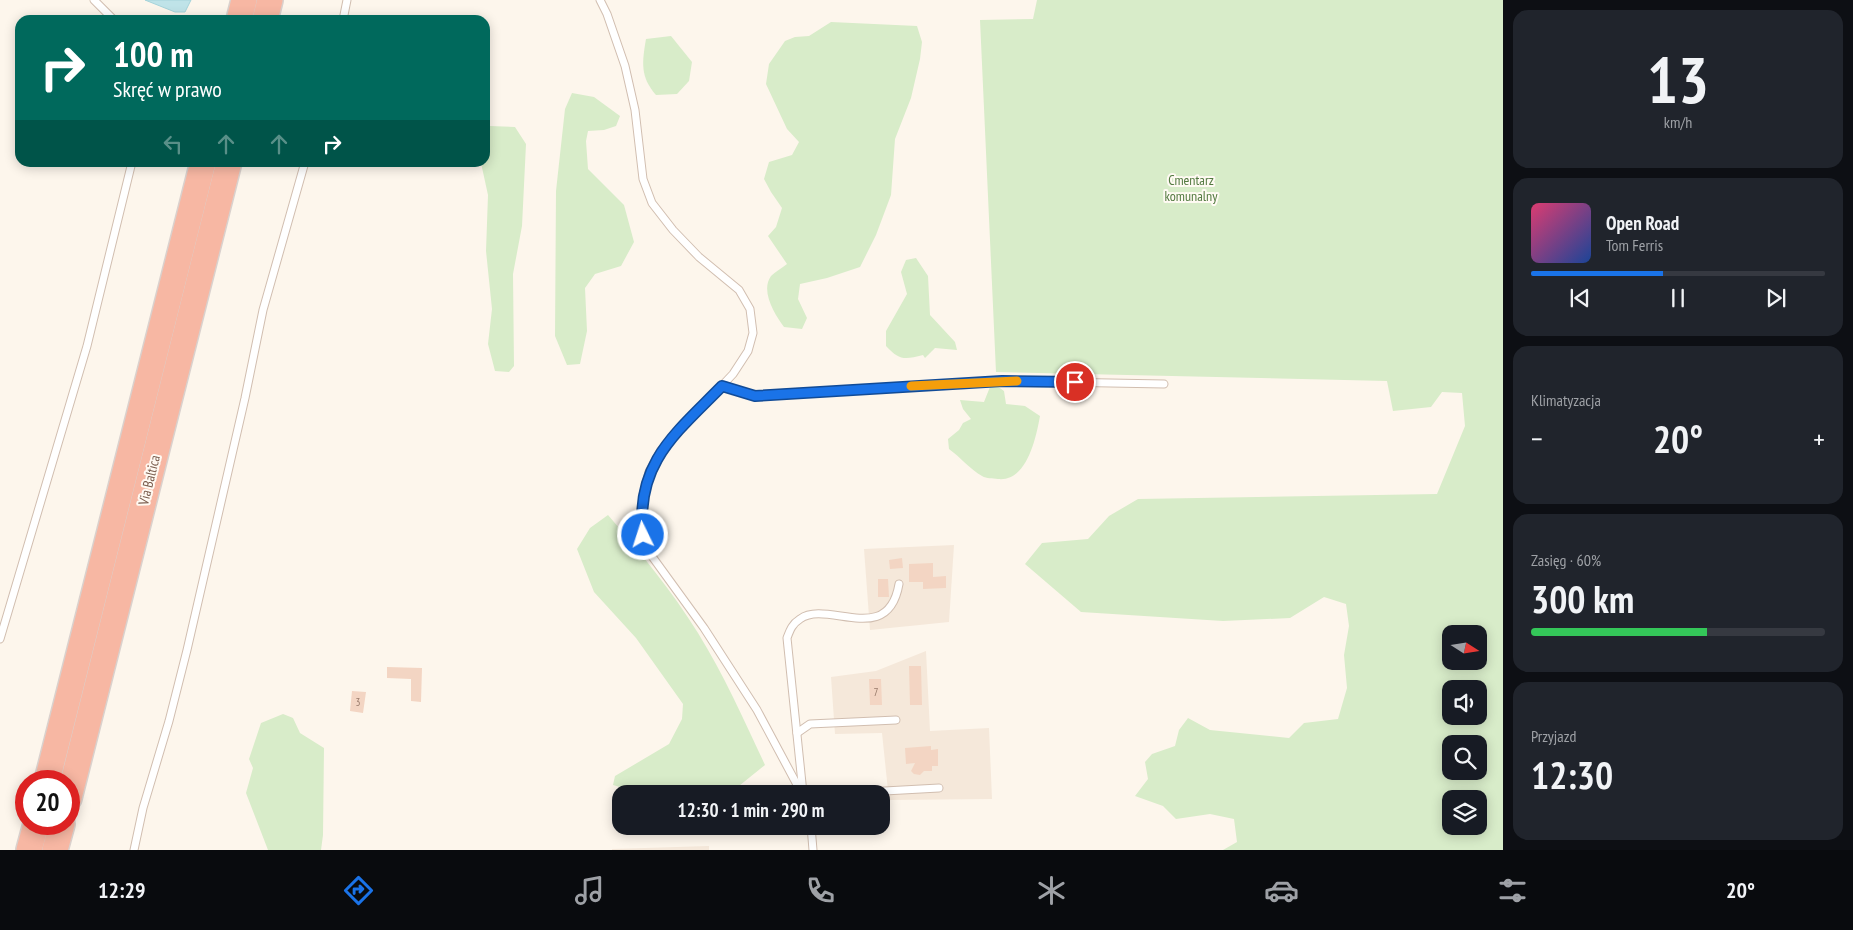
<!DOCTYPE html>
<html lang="pl">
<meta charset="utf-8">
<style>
:root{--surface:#171b24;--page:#20242c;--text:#f1f3f6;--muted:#9ea1a6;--line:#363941;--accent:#1a73e8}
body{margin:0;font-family:"PT Sans Narrow",sans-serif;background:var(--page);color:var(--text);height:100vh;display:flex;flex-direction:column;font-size:19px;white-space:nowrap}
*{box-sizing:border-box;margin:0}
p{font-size:16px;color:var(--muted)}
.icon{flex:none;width:28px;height:28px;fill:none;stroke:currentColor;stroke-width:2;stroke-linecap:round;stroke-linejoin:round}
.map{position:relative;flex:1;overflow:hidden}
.sheet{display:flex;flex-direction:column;gap:10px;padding:10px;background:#0d0f14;width:350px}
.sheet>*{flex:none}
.top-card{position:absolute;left:15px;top:15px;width:475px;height:152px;border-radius:15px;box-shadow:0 2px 12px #0003;background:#00695c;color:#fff;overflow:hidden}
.needle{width:32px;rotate:102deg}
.fabs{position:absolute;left:1442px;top:625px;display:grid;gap:10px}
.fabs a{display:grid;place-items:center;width:45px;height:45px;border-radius:10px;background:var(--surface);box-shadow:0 2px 12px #0003;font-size:25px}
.speed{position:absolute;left:15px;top:770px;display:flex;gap:10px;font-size:25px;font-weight:700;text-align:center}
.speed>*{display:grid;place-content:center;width:65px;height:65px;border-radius:50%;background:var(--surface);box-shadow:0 2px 12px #0003;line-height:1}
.speed .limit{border:8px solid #d22;background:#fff;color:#111}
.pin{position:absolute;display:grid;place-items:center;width:42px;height:42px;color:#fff;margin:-21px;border:2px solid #fff;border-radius:50%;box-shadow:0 1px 5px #0007}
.me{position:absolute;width:55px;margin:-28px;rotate:356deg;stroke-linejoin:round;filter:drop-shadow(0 0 4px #0008)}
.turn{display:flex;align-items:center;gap:18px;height:105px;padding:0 15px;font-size:22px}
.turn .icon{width:65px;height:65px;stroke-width:2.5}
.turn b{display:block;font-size:35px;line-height:42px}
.lanes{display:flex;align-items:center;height:48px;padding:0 15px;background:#0003;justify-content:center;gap:25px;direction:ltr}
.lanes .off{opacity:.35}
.big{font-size:38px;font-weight:700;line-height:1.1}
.sheet .tile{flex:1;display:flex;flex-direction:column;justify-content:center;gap:8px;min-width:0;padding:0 18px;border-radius:15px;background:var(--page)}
.sheet .dial{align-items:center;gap:0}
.dial b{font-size:65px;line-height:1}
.song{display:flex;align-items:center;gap:15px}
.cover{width:60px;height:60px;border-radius:8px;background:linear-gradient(135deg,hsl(340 70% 55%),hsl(220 70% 35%))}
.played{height:5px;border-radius:2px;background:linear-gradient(90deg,var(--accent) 45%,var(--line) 45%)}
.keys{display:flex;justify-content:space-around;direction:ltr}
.heat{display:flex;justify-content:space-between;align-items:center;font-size:28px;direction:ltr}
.charge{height:8px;border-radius:4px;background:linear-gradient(90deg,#34c759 60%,var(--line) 0)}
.trip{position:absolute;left:612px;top:785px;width:278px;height:50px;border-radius:15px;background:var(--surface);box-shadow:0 2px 12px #0003;font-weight:700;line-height:50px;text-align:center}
.tab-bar{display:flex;height:80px;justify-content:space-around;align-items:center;background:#090b0e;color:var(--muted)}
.tab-bar .icon{width:35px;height:35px}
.tab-bar .active{color:var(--accent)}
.tab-bar b{font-size:22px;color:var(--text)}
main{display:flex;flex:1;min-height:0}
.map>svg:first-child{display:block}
</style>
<main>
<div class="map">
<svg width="1503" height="850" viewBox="0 0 1503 850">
<rect width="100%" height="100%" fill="#fdf6ec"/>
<g fill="#f5e8da">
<path d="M954 545 949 622 870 630 864 549Z"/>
<path d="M926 651 930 731 989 728 992 799 889 800 882 733 835 734 831 677 876 671Z"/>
<path d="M709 846V850H612V849Z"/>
</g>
<g fill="#d8ecc9" fill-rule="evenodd">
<path d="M1037 0H1503V850H1223L1237 842 1234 819 1210 814 1176 819 1163 806 1135 796 1148 779 1145 762 1152 754 1175 746 1179 730 1188 718 1210 730 1289 738 1304 723 1338 719 1347 688 1344 655 1349 626 1346 604 1324 597 1290 618 1223 621 1081 612 1025 564 1042 543 1088 539 1109 516 1138 499 1437 494 1465 426 1462 393 1442 392 1431 407 1393 411 1387 381 996 372 980 20 1033 19ZM1451 634H1479V661H1451ZM1451 689H1479V716H1451ZM1451 744H1479V771H1451ZM1451 799H1479V826H1451Z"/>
<path d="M831 22 917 26 922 42 920 59 911 98 895 139 891 195 876 235 860 267 827 278 800 284 798 299 807 318 802 329 784 327C775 315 760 291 771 276 775 272 782 268 787 264L768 236 776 227 782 208 771 192 764 179 769 162 792 155 799 142 787 129 766 84 769 64 785 41 795 37 809 36Z"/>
<path d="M671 36 692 62 689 81 677 94 656 95C640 77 642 62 646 39Z"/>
<path d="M572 93 594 97 620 116 616 126 604 130 588 131 586 141 588 169 624 205 634 242 621 266 595 274 585 288 587 331 580 364 567 365 555 336 556 191 565 109Z"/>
<path d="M490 126 515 127 526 144 522 226 513 274 514 366 509 372 495 371 488 344 492 309 486 251 488 195 481 163 485 162V133Z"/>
<path d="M916 258 928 276 930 315 955 342 957 350 935 348 925 358 923 355C904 360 899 360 886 346V331L907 294 901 272 906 260Z"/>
<path d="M997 386 1004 391 1006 404 1025 406 1040 416C1036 438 1027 482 998 479 992 478 987 479 982 476 970 469 960 457 949 449L948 439 959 430 963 423 971 419 963 409 960 400 984 402 990 387Z"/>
<path d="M608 515C640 552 672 591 698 633 724 675 744 720 765 765L729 794H644L613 785 615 776 669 744 682 719 683 704 636 638 594 592 577 549 590 528Z"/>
<path d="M283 714 293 718 300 733 324 748 323 835 321 850H268L246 793 253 768 249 759 261 723Z"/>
</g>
<path fill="#bfe3e8" stroke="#a5d3da" d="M145 0H191L185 12H175Z"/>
<g fill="#f3d5c3">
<path d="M902 558 903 568 890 569 889 560Z"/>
<path d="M933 563V577L946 576V588L923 589V582H909V564Z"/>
<path d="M878 579H888L889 597H878Z"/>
<path d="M909 666H921L922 705H910Z"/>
<path d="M387 667 422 668 421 702 411 701V679L387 678Z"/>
<path d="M869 679H881L882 705H870Z"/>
<path d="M352 691 366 692 363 713 350 711Z"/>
<path d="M931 746V750L938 749V766H932V771H924L920 775 914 774 911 771 915 763 906 764 905 748Z"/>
</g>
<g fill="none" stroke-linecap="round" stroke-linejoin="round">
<g stroke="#d1beb0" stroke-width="9">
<g id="service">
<path d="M94 0 114 20"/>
<path d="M600 0 607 14 625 66 635 110 643 179 652 203 673 230 699 257 739 290 750 309 753 333 748 351 733 374 661 450 649 472 643 495 641 516 643 535 651 555 704 628 757 710 802 794"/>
<path d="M343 20 347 0"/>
<path d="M722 386 755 395 1002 381 1164 384"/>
<path d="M0 639 87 346 132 162"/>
<path d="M797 733 810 724 896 720"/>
<path d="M803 793 787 638C790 630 792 624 800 619 827 599 888 648 899 584"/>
<path d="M830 794 939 788"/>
<path d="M811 826 813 850"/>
<path d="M134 850 143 808 169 721 187 650 245 398 263 310 305 162"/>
</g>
</g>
<g stroke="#dad1cd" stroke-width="28">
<g id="motorway">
<path d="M239 20 244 0"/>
<path d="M265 20 270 0"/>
<path d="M47 781 203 162"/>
<path d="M69 798 229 162"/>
<path d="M29 850 36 824"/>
<path d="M55 850 62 824"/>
</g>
</g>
<use href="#service" stroke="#fff" stroke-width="7"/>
<use href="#motorway" stroke="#f7b7a3" stroke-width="25"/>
</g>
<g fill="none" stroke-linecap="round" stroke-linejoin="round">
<g stroke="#114b97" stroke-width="12">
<path id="route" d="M643 535C635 463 676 433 722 386L755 396 1002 381 1075 382"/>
</g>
<use href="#route" stroke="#1a73e8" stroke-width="9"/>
<path stroke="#f59e0b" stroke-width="9" d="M911 386 1017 381"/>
</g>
<g text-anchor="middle" stroke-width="4" stroke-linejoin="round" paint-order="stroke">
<g font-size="11" fill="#987a6a">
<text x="876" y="696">7</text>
<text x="358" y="706">3</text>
</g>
<g font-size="14" fill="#537a41" stroke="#fffaf3">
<text x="1191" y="185">Cmentarz<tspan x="1191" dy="16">komunalny</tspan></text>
</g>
<g font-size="14" fill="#7a5c4d" stroke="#fffaf3">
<text transform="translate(149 480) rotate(-76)" y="5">Via Baltica</text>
</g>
</g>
</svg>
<div class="fabs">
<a><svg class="needle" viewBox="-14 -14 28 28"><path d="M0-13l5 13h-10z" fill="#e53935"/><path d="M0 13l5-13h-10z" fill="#9ea1a6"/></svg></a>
<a><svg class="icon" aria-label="sound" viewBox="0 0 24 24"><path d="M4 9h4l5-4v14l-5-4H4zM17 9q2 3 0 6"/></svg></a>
<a><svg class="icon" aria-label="search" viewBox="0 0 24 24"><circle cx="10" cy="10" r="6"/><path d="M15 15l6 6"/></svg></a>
<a><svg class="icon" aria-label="layers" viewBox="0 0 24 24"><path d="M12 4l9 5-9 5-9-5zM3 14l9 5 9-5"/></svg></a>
</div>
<div class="speed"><div class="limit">20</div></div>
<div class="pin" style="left:1075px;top:382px;background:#d93025"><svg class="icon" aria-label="arrive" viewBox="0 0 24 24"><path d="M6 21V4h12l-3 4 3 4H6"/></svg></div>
<svg class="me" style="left:643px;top:535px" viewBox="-20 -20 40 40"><circle r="17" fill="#1a73e8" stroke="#fff" stroke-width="3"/><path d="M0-11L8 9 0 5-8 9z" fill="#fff"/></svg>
<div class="trip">12:30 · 1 min · 290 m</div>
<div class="top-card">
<div class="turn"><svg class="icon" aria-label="right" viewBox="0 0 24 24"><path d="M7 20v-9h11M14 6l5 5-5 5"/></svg><div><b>100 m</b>Skręć w prawo</div></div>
<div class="lanes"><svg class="icon off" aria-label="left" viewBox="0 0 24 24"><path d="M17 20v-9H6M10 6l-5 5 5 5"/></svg><svg class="icon off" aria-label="ahead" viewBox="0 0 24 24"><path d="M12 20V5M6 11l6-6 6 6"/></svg><svg class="icon off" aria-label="ahead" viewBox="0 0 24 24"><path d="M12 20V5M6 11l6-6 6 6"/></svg><svg class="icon" aria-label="right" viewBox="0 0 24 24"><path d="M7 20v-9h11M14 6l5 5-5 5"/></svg></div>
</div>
</div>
<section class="sheet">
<div class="tile dial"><b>13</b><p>km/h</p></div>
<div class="tile">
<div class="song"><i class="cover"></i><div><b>Open Road</b><p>Tom Ferris</p></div></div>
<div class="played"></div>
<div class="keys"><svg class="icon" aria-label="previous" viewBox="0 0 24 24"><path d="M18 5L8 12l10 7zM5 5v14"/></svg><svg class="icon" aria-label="pause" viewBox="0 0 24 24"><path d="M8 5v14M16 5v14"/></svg><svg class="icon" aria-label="next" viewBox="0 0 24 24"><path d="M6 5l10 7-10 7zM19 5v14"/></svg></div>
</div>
<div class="tile"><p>Klimatyzacja</p>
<div class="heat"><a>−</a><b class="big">20°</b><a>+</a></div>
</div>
<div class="tile"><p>Zasięg · 60%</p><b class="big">300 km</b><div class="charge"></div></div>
<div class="tile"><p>Przyjazd</p><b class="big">12:30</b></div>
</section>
</main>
<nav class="tab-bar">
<b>12:29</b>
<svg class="icon active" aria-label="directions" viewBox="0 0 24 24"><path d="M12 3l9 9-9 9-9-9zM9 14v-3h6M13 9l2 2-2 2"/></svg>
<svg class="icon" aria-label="music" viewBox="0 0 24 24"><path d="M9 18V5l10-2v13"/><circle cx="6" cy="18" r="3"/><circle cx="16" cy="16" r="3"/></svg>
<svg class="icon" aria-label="phone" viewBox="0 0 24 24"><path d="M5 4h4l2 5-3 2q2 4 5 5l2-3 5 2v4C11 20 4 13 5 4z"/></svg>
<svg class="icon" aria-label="climate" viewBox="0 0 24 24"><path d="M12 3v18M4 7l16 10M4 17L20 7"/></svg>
<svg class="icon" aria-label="car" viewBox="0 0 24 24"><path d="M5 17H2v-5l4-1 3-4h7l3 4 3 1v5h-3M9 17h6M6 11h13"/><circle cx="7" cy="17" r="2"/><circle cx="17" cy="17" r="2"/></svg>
<svg class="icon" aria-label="filters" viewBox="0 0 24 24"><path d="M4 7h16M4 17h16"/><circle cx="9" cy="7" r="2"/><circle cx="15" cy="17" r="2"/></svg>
<b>20°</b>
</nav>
